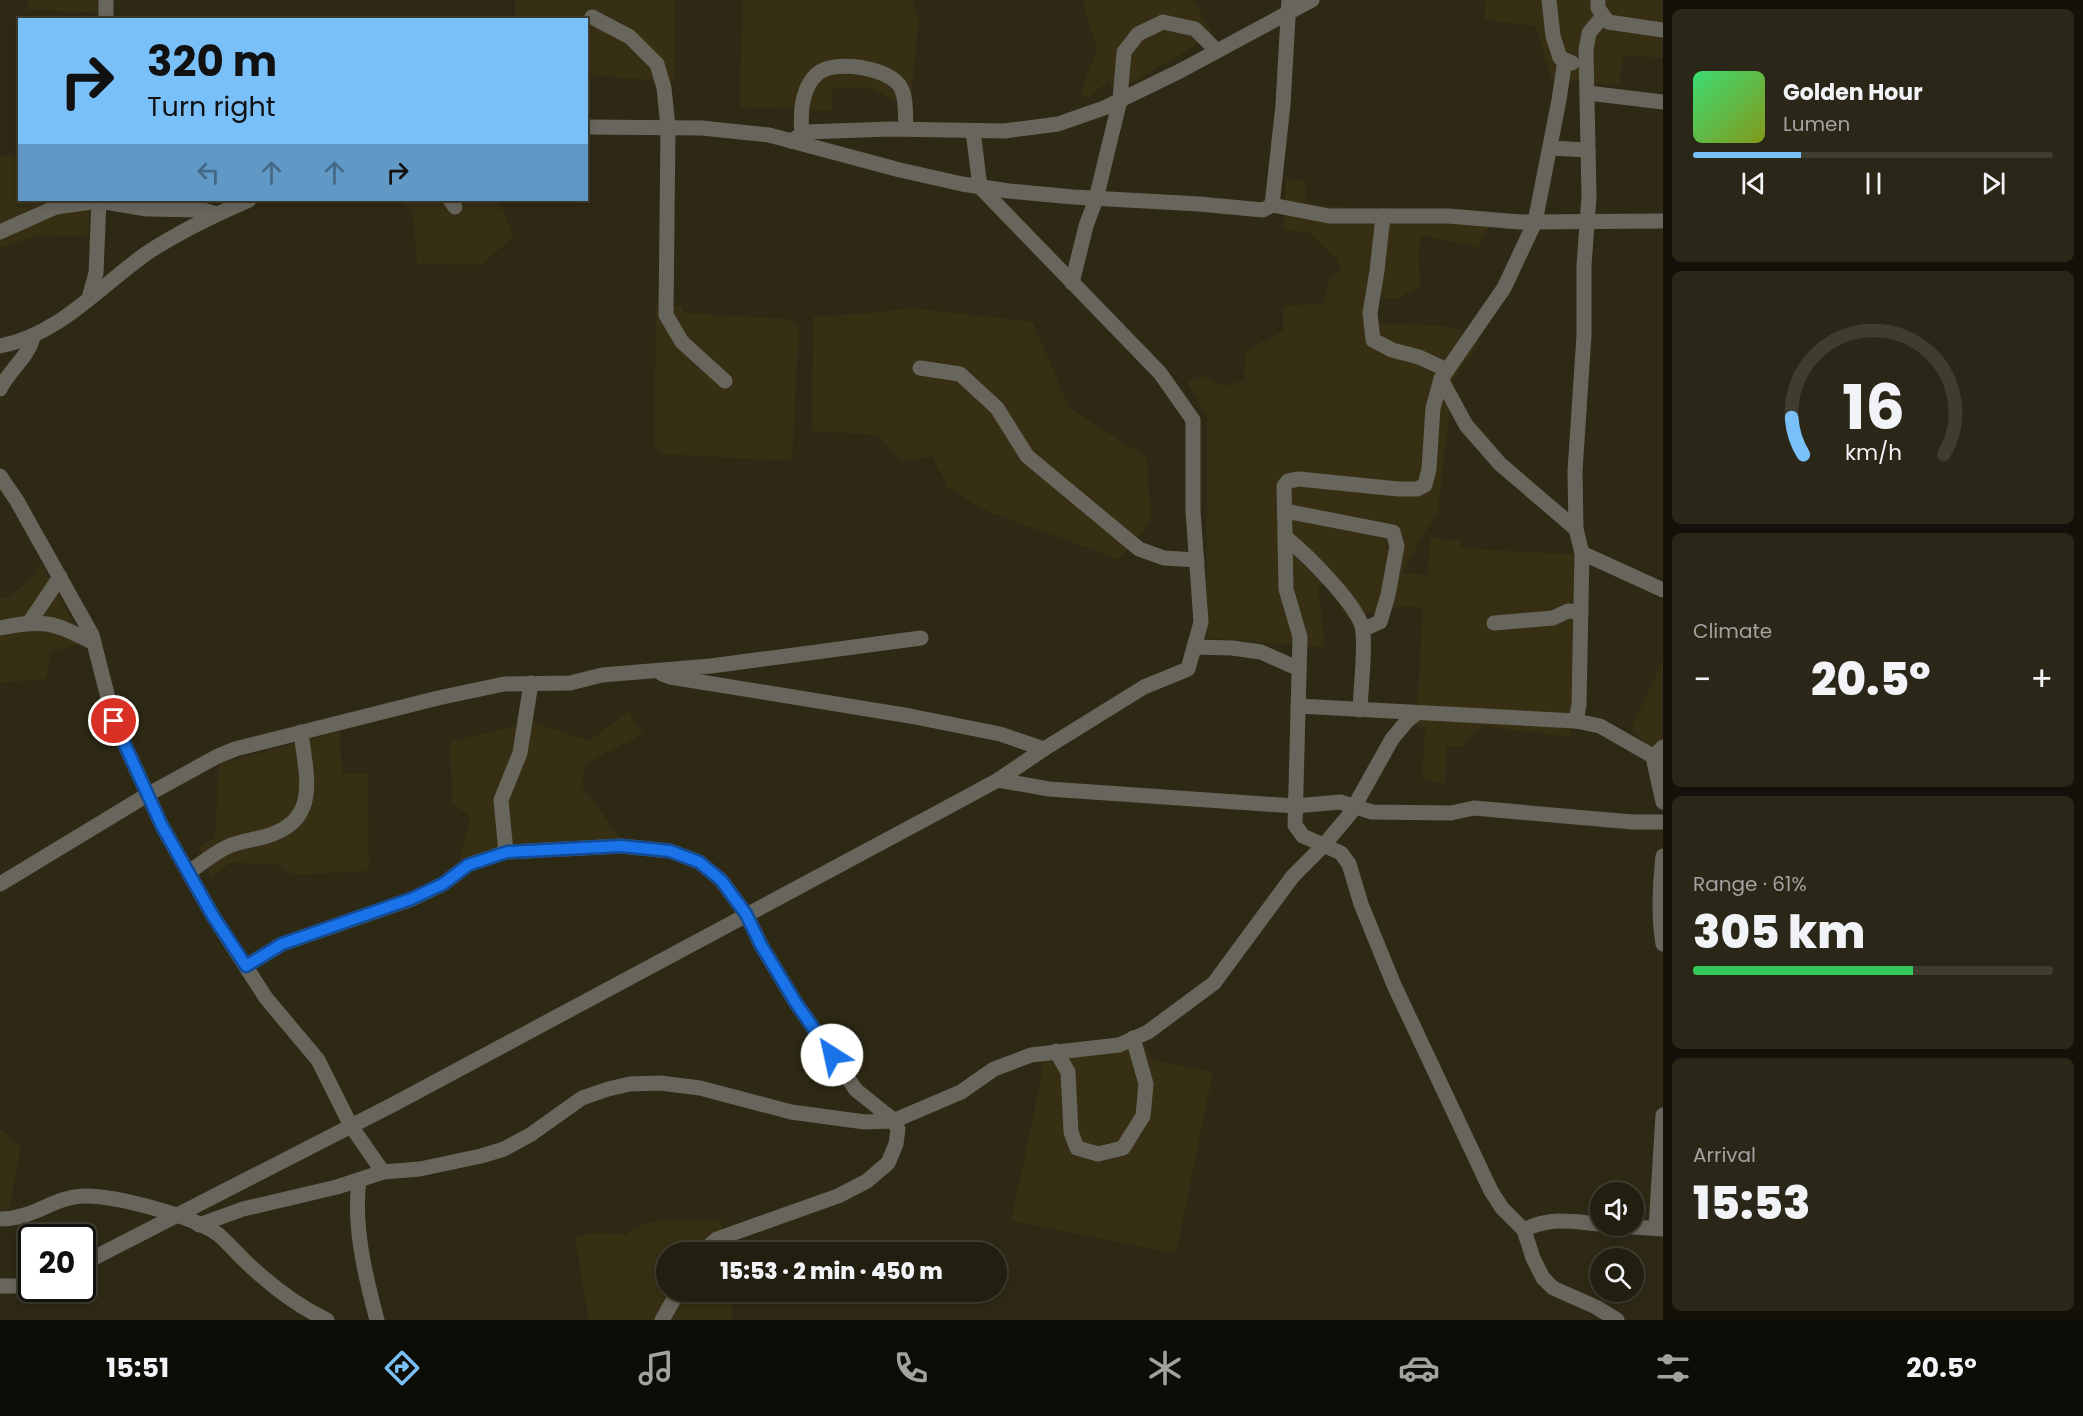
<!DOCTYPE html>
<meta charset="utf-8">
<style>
:root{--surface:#221f10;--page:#2a2719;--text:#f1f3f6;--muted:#a2a29f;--line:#3f3d30;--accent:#79bff8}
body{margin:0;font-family:Poppins,sans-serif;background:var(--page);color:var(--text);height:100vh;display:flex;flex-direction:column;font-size:22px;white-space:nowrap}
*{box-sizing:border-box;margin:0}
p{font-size:20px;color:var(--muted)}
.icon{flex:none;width:33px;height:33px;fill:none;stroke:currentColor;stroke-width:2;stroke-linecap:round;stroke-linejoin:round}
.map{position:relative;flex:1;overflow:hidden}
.sheet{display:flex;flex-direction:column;gap:9px;padding:9px;background:#131109;width:420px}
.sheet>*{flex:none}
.top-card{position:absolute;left:18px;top:18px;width:570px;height:183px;border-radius:0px;box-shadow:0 3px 9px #0003,0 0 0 2px var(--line);background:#79bff8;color:#111;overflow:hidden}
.tools{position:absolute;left:1590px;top:1182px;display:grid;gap:12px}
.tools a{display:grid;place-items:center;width:54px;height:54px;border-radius:50%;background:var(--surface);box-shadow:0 3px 9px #0003,0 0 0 2px var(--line);font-size:30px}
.speed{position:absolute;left:18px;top:1224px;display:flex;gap:12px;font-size:30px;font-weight:700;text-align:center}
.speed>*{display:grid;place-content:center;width:78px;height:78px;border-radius:50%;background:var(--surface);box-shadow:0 3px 9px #0003,0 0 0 2px var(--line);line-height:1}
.speed .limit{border:3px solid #111;border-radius:9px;background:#fff;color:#111}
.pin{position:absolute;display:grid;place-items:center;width:51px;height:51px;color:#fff;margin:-26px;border:3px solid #fff;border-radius:50%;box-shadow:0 2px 6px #0007}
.me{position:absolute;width:66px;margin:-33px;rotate:325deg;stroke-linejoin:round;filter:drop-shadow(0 0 4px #0008)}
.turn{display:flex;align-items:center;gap:21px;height:126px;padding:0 30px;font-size:27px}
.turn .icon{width:78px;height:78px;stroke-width:2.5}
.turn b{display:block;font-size:42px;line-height:51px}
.lanes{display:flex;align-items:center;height:57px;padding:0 30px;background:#0003;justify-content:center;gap:30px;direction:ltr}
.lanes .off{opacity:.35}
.big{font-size:45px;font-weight:800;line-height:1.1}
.sheet .widget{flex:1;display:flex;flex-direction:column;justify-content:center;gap:9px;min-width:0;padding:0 21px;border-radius:9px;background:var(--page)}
.sheet .dial{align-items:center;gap:0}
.dial svg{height:156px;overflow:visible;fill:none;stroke:var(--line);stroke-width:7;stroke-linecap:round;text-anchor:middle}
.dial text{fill:var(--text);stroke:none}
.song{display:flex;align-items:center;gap:18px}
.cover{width:72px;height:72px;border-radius:9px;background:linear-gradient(135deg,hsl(140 70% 55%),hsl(70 70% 35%))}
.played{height:6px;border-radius:3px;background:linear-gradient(90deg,var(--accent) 30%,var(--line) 30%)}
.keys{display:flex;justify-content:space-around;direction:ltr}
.heat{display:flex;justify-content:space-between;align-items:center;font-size:33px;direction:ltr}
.charge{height:9px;border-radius:4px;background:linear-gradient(90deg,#34c759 61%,var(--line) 0)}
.trip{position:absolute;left:656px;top:1242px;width:351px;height:60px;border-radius:30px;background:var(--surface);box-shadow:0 3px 9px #0003,0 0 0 2px var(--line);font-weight:800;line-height:60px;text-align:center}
.menu{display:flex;height:96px;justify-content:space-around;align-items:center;background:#0e0c06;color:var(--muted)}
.menu .icon{width:42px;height:42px}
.menu .on{color:var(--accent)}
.menu b{font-size:27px;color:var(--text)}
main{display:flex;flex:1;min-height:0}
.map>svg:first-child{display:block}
</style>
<main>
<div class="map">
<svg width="1663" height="1320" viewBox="0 0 1663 1320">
<rect width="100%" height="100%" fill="#2e2915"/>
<g fill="#362f14">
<path d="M28 0H100V13L28 9Z"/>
<path d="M515 0H675L674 82 587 75 586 20H515Z"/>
<path d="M743 0H912L919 16 911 100H895L873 89 833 87 832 111 739 107Z"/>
<path d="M1082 0H1194L1213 35 1114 93 1110 80 1086 99 1081 91 1097 50Z"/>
<path d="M1486 0H1663V58L1623 55 1619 86 1551 78 1536 26 1484 20Z"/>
<path d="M0 156H19L20 200H90L87 237 37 235 0 248Z"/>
<path d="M1286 179 1305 180V200L1314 205 1493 216 1492 222 1477 247 1422 235 1418 253 1421 286 1396 299 1378 298 1377 323 1445 326 1467 331 1480 342 1453 380 1438 510 1402 573 1428 575 1430 538 1461 540V548L1578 555 1570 737 1482 726 1463 747 1446 746 1445 784 1422 778 1425 729 1416 727 1423 609 1412 606 1393 608 1347 618 1327 584 1318 586 1325 647 1207 638V418L1187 382 1203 376 1224 386 1244 381 1246 350 1283 331V306L1323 303 1330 278 1340 271 1337 259 1308 232 1283 230Z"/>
<path d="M401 200H499L514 237 480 265 417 264 413 215Z"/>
<path d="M656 305 682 306 684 313 790 319 799 326 792 461 660 454 654 444Z"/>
<path d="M912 308 1033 322 1069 407 1147 458 1151 522 1118 559 989 512 949 489 932 456 902 462 878 435 811 431 814 316 862 314Z"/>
<path d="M41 562 84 643 52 651 46 679 0 683V598H8L34 576Z"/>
<path d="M1663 661V753L1651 748 1631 729Z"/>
<path d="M629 711 643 734 586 763 582 786 622 840 522 843 460 859 470 815 452 804 450 741 533 722 589 741Z"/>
<path d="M340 731 342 774 368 773 369 871 293 875 275 864 230 863 211 877 199 847 215 838 219 764Z"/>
<path d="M1145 1044 1152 1060 1213 1072 1176 1254 1011 1221 1043 1070 1040 1061 1044 1058Z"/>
<path d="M0 1129 21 1146 9 1210H0Z"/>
<path d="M661 1219H721L724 1252H666V1292H730L733 1320H589L575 1237 595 1233 628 1235 633 1228Z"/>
</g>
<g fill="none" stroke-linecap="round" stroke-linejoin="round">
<g stroke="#68665c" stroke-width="15">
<path d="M106 0V20"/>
<path d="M1549 0 1553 36 1560 58 1572 63"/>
<path d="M1598 0V8L1608 22 1663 30"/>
<path d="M592 17 630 37 657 64 664 88 668 127 666 315 682 342 725 381"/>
<path d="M1565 60 1559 100 1535 222 1504 288 1441 379 1433 408 1429 469 1425 485 1417 489H1398L1299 479 1288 481 1284 486 1286 589 1300 637 1295 825 1303 836 1341 853 1349 864 1361 904 1394 985 1491 1191 1502 1208 1524 1230 1533 1258 1543 1278 1553 1288 1596 1307 1617 1320"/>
<path d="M1588 93 1663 102"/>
<path d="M586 127 702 128 769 135 900 170 962 184 1009 191 1073 197 1199 204 1263 210 1272 205 1283 105 1289 0"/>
<path d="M802 134C800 114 801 89 817 74 833 59 890 67 901 88 907 99 905 117 906 129"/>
<path d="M791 141 806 132 890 129 1004 131 1058 124 1104 108 1180 71 1312 0"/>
<path d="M1550 148 1588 150"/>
<path d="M450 200 455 207"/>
<path d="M1272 205 1329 216H1448L1520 222 1663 221"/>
<path d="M1383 216 1377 271 1370 313 1373 340 1392 350 1419 357 1447 370"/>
<path d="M0 232 56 207 99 201 147 209 203 210 217 214"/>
<path d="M1072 283 1086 226 1096 199 1120 100 1124 52 1138 34 1163 22 1195 29 1217 51"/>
<path d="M89 298 96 273 99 200"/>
<path d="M0 346C59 335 100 286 147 253 179 232 214 215 249 200"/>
<path d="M920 368 960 374 997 408 1027 456 1139 549 1164 558 1197 560"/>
<path d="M1441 379 1466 425 1500 464 1576 529"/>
<path d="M0 389C9 370 30 356 33 336"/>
<path d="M0 476 17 501 92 635 114 721 162 826 213 916 266 998 318 1060 351 1126 383 1172"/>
<path d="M1285 511 1393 532 1397 546 1388 595 1380 622 1364 629"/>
<path d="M1285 537C1304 552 1362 608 1363 632 1365 655 1361 685 1360 710"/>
<path d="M1582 553 1663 590"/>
<path d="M29 623 60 577"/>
<path d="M1494 623 1553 618 1568 611 1581 612"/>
<path d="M0 628C45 619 53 622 94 643"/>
<path d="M1195 647 1232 648 1261 652 1299 669"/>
<path d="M662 674 670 677 910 716 1000 734 1044 749"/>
<path d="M1298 706 1576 721 1600 726 1663 762"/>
<path d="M1576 721 1579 705 1582 553 1576 529 1575 471 1584 335V266L1589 197 1586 50 1589 33 1603 16"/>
<path d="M1663 747 1653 757 1663 802"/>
<path d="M998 780 1049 789 1295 806 1340 802 1372 812 1451 813 1474 808 1632 822H1663"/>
<path d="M506 852 501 800 520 753 531 683"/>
<path d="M1663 856C1660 884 1658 915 1663 944"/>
<path d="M189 872C201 864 214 853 227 847 239 841 254 840 267 836 321 820 306 776 301 732"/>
<path d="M0 884 147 795 216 757 235 749 438 698 504 684 570 683 602 675 711 666 921 638"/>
<path d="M246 966 282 944 412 899 443 884 468 865 506 852 621 846 670 851 699 862 721 880 746 914 761 945 796 1003 856 1090 891 1118 898 1129 896 1144 888 1163 867 1181 838 1196 717 1239 702 1252"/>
<path d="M1056 1051 1068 1072 1071 1132 1077 1148 1098 1154 1123 1148 1143 1116 1146 1084 1133 1038"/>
<path d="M359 1180C353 1226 365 1275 377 1320"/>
<path d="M0 1219C34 1219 53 1197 83 1196 114 1195 194 1216 219 1235 228 1243 237 1253 245 1261 269 1284 297 1306 327 1320"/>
<path d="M199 1225 243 1209 337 1187 383 1172 420 1169 481 1156 504 1149 530 1135 582 1098 608 1089 630 1084 660 1083 700 1088 791 1112 865 1122 893 1121 961 1092 994 1069 1031 1055 1119 1045 1148 1032 1214 983 1293 876 1323 846 1350 814 1392 739 1407 721 1417 713"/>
<path d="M1618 1226 1663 1229"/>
<path d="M1656 1228 1663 1115"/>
<path d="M1524 1230C1551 1216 1571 1222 1600 1224"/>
<path d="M82 1264 396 1103 948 807 998 780 1044 749 1144 687 1188 669 1201 622 1193 511V420L1160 373 980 187 973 131"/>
<path d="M0 1286H32"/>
<path d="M662 1320 678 1292"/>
</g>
</g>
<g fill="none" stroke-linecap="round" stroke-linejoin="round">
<g stroke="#114b97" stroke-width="15">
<path id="route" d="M114 721 162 826 213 916 246 966 282 944 411 899 443 884 468 865 507 852 621 846 670 851 699 862 721 880 746 914 761 945 796 1003 832 1055"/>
</g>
<use href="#route" stroke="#1a73e8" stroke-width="10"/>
</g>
</svg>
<div class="tools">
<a><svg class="icon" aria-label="sound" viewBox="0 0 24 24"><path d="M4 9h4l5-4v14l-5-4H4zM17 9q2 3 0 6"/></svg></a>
<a><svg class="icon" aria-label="search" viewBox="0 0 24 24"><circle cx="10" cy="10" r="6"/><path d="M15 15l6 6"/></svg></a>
</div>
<div class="speed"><div class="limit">20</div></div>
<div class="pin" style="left:114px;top:721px;background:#d93025"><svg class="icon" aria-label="arrive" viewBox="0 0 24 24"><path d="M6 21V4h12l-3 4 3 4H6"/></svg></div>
<svg class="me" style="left:832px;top:1055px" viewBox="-20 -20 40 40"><circle r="19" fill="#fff"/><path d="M0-13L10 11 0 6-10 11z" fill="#1a73e8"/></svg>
<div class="trip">15:53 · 2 min · 450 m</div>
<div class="top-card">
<div class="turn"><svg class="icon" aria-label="right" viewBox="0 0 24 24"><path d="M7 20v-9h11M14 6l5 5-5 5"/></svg><div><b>320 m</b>Turn right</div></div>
<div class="lanes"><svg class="icon off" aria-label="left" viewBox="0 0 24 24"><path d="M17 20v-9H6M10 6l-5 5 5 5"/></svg><svg class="icon off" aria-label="ahead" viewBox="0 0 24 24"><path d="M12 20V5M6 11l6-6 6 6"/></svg><svg class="icon off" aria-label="ahead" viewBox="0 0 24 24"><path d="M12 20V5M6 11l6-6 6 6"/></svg><svg class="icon" aria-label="right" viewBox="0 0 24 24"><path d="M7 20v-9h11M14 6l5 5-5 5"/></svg></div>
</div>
</div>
<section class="sheet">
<div class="widget">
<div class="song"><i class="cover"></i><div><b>Golden Hour</b><p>Lumen</p></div></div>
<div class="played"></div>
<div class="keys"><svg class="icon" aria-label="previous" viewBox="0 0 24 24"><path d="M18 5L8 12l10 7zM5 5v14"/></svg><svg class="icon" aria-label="pause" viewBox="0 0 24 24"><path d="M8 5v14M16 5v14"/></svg><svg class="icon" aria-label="next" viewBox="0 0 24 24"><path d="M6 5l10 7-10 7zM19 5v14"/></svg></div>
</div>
<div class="widget dial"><svg viewBox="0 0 100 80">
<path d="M14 69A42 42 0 1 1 86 69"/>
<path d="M14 69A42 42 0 0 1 8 50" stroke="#79bff8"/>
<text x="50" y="56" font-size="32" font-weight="700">16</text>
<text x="50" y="72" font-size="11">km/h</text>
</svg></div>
<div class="widget"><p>Climate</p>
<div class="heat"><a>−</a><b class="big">20.5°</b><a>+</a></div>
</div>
<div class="widget"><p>Range · 61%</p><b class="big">305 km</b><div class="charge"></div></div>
<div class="widget"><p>Arrival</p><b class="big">15:53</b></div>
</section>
</main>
<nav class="menu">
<b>15:51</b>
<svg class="icon on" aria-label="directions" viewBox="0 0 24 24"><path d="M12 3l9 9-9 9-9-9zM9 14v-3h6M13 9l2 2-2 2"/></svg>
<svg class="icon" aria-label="music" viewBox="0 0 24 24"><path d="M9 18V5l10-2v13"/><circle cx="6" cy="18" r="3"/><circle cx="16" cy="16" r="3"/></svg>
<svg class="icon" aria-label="phone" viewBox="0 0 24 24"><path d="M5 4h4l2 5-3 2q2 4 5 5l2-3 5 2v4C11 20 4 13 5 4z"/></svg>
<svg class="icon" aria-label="climate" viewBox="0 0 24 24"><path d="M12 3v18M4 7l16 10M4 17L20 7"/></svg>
<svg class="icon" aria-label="car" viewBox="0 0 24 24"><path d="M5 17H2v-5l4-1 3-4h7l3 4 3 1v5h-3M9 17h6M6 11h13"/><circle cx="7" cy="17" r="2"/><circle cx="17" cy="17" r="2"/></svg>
<svg class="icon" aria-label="filters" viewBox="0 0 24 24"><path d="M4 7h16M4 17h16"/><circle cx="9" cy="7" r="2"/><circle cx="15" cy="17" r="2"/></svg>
<b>20.5°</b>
</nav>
